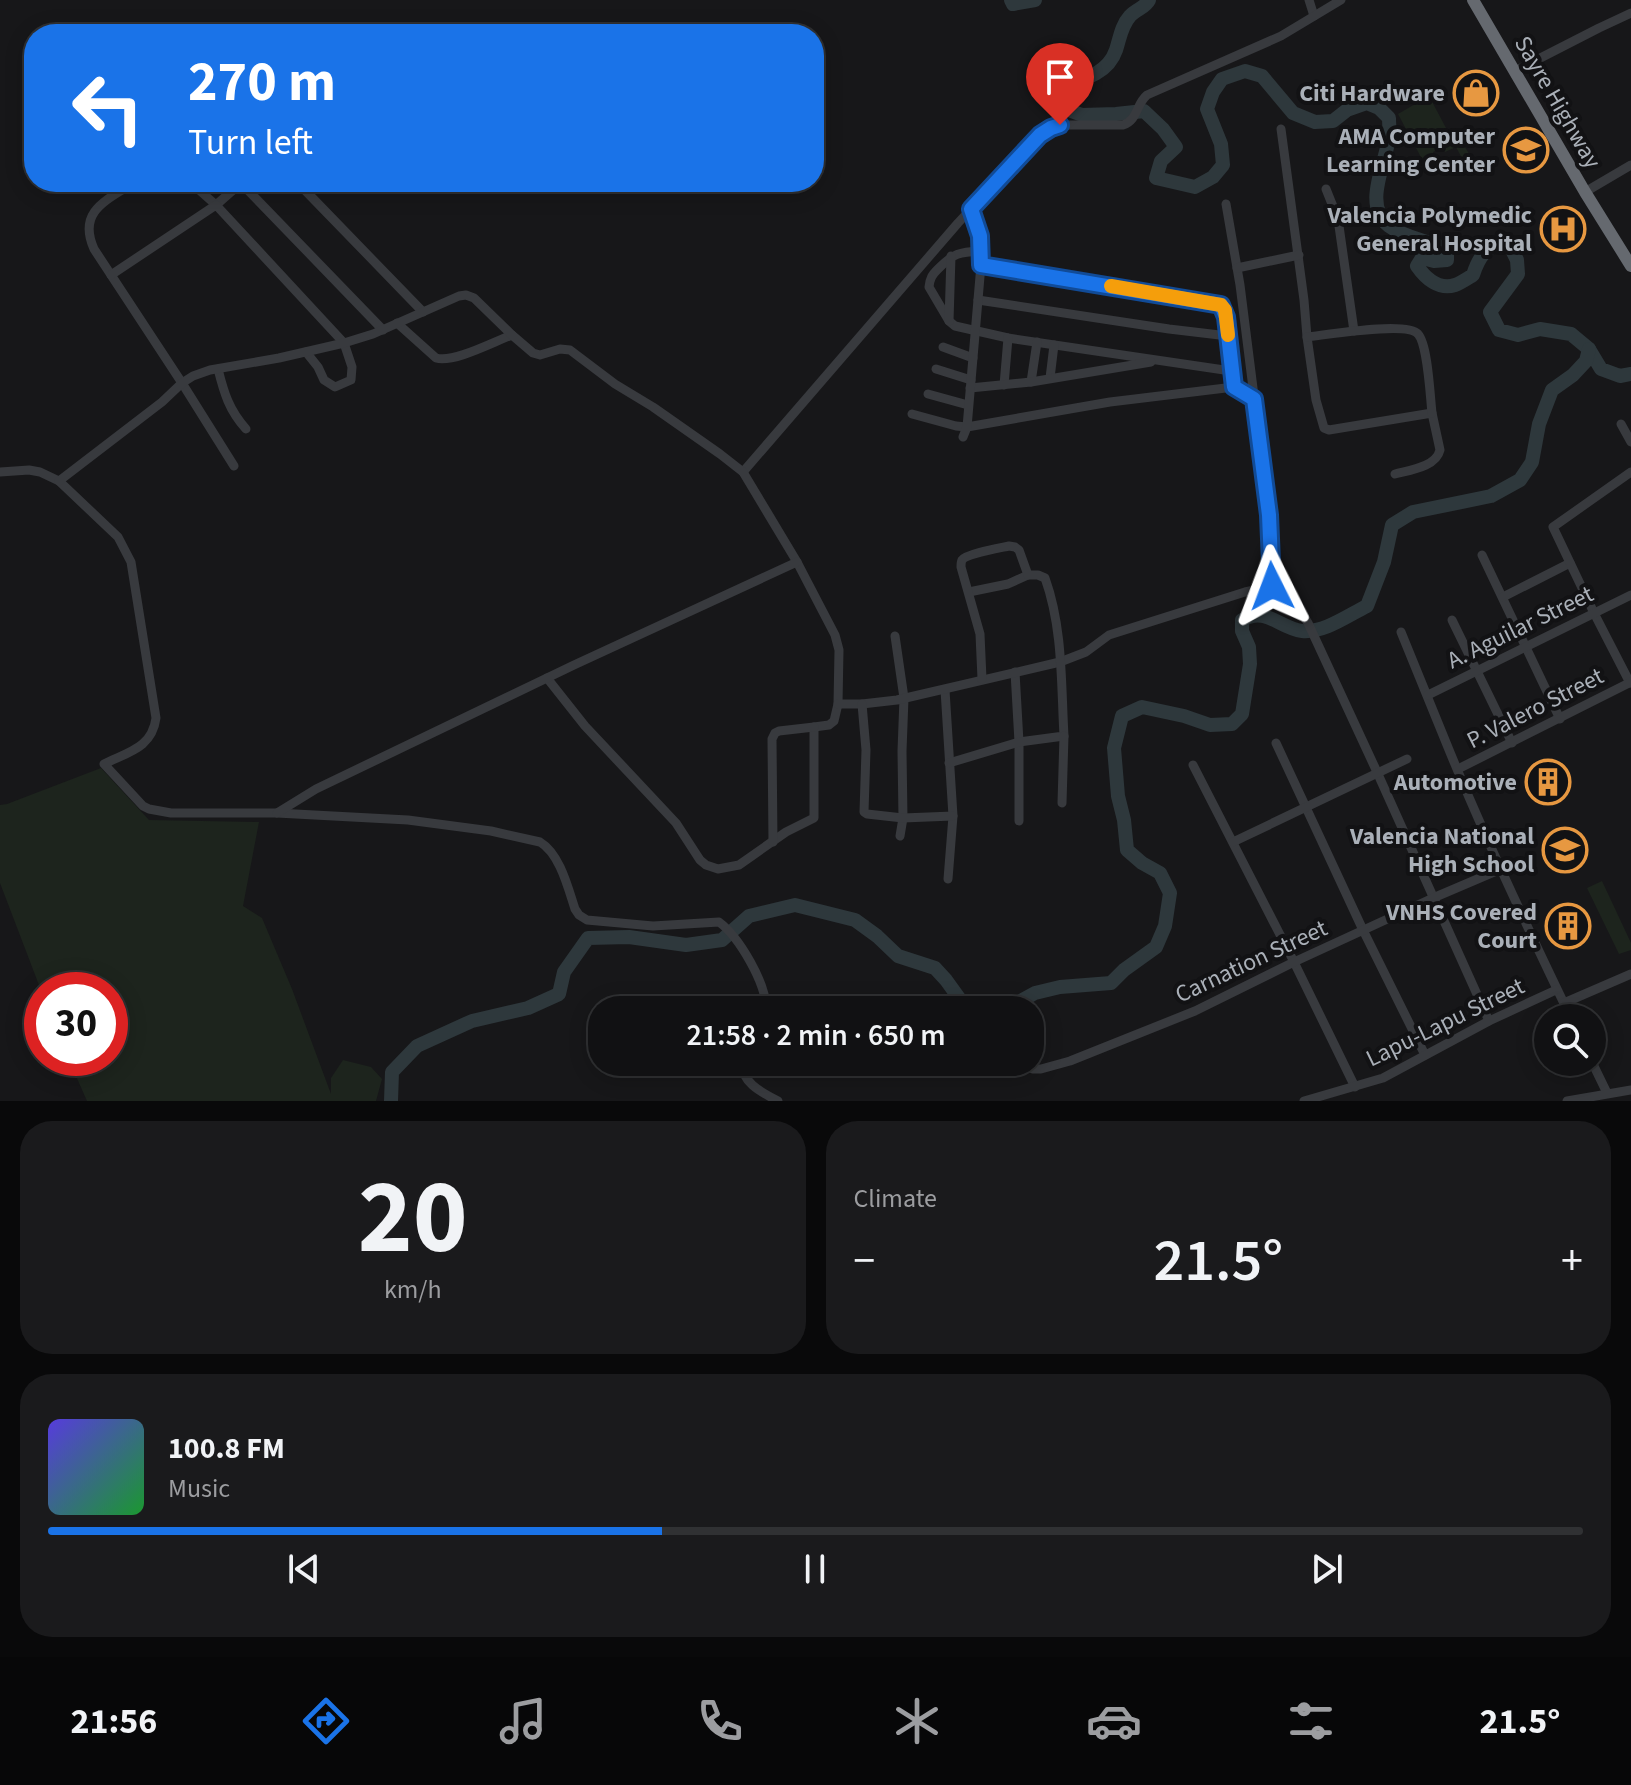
<!DOCTYPE html>
<meta charset="utf-8">
<style>
:root{--surface:#111113;--page:#1a1a1c;--text:#f1f3f6;--muted:#9c9da0;--line:#303133;--accent:#1a73e8}
body{margin:0;font-family:"Source Sans 3",sans-serif;background:var(--page);color:var(--text);height:100vh;display:flex;flex-direction:column;font-size:30px;white-space:nowrap}
*{box-sizing:border-box;margin:0}
p{font-size:26px;color:var(--muted)}
.icon{flex:none;width:44px;height:44px;fill:none;stroke:currentColor;stroke-width:2;stroke-linecap:round;stroke-linejoin:round}
.map{position:relative;height:1101px;overflow:hidden}
.sheet{display:flex;flex-direction:column;gap:20px;padding:20px;background:#09090a;flex:1}
.sheet>*{flex:none}
.banner{position:absolute;left:24px;top:24px;width:800px;height:168px;border-radius:32px;box-shadow:0 4px 20px #0003,0 0 0 2px var(--line);background:#1a73e8;color:#fff;overflow:hidden}
.controls{position:absolute;left:1534px;top:1004px;display:grid;gap:16px}
.controls a{display:grid;place-items:center;width:72px;height:72px;border-radius:50%;background:var(--surface);box-shadow:0 4px 20px #0003,0 0 0 2px var(--line);font-size:40px}
.speed{position:absolute;left:24px;top:972px;display:flex;gap:16px;font-size:40px;font-weight:700;text-align:center}
.speed>*{display:grid;place-content:center;width:104px;height:104px;border-radius:50%;background:var(--surface);box-shadow:0 4px 20px #0003,0 0 0 2px var(--line);line-height:1}
.speed .limit{border:12px solid #d22;background:#fff;color:#111}
.pin{position:absolute;display:grid;place-items:center;width:68px;height:68px;color:#fff;margin:-82px -34px;border-radius:50% 50% 50% 0;rotate:-45deg;box-shadow:0 0 8px #0007}
.pin .icon{rotate:45deg}
.me{position:absolute;width:88px;margin:-44px;rotate:357deg;stroke-linejoin:round;filter:drop-shadow(0 0 6px #0008)}
.turn{display:flex;align-items:center;gap:28px;height:168px;padding:0 32px;font-size:36px}
.turn .icon{width:104px;height:104px;stroke-width:2.5}
.turn b{display:block;font-size:56px;line-height:68px}
.big{font-size:60px;font-weight:600;line-height:1.1}
.sheet .widget{flex:1;display:flex;flex-direction:column;justify-content:center;gap:12px;min-width:0;padding:0 28px;border-radius:32px;background:var(--page)}
.sheet .dial{align-items:center;gap:0}
.dial b{font-size:104px;line-height:1}
.song{display:flex;align-items:center;gap:24px}
.cover{width:96px;height:96px;border-radius:12px;background:linear-gradient(135deg,hsl(250 70% 55%),hsl(130 70% 35%))}
.played{height:8px;border-radius:4px;background:linear-gradient(90deg,var(--accent) 40%,var(--line) 40%)}
.keys{display:flex;justify-content:space-around;direction:ltr}
.heat{display:flex;justify-content:space-between;align-items:center;font-size:44px;direction:ltr}
.sheet .tiles{flex:1;display:grid;gap:20px;grid-template-columns:1fr 1fr}
.widget:last-child{grid-column:span 2}
.trip{position:absolute;left:588px;top:996px;width:456px;height:80px;border-radius:32px;background:var(--surface);box-shadow:0 4px 20px #0003,0 0 0 2px var(--line);font-weight:600;line-height:80px;text-align:center}
.tab-bar{display:flex;height:128px;justify-content:space-around;align-items:center;background:#070708;color:var(--muted)}
.tab-bar .icon{width:56px;height:56px}
.tab-bar .on{color:var(--accent)}
.tab-bar b{font-size:36px;color:var(--text)}
.map>svg:first-child{display:block}
</style>
<div class="map">
<svg width="1631" height="1101" viewBox="0 0 1631 1101">
<rect width="100%" height="100%" fill="#171719"/>
<g fill="#1d241d">
<path d="M1429 96 1454 143 1460 139 1471 157 1464 162 1456 147 1445 152 1442 147 1433 152 1435 157 1424 163 1398 114Z"/>
<path d="M101 768 149 820 259 822 243 906 262 918 292 989 331 1094V1078L343 1060 371 1067 382 1079 376 1101H87L68 1058H110V990H42V993L0 883V805L7 804Z"/>
<path d="M1602 881 1631 943V950L1619 954 1587 888Z"/>
</g>
<g fill="none" stroke-linecap="round" stroke-linejoin="round">
<g stroke="#2e383c" stroke-width="14">
<path d="M1011 0 1013 4 1035 0"/>
<path d="M1149 0C1145 8 1136 9 1130 16 1121 26 1120 38 1116 50 1109 71 1086 81 1066 82L1058 93 1063 108 1082 115 1116 114 1144 111 1163 129 1176 147 1161 161 1156 178 1195 187 1213 177 1223 165 1221 144 1207 109 1213 92 1222 79 1245 71 1262 76 1293 113 1315 122 1333 121 1347 110 1367 103 1379 108 1389 118C1389 124 1390 131 1389 137 1386 164 1362 205 1389 226 1406 239 1429 240 1447 250V260L1434 261 1422 258 1417 266C1426 279 1439 290 1455 285 1461 283 1468 278 1473 275 1479 256 1488 243 1509 244L1517 260 1518 274 1490 312 1499 330 1518 335 1540 329 1571 334 1589 349 1601 369 1620 376 1631 374"/>
<path d="M996 1010 1010 1007 1035 993 1060 987 1111 983 1124 970 1156 947 1165 926 1170 893 1160 873 1142 863 1127 850 1124 820 1118 796 1114 748 1122 716 1142 707 1184 716 1210 725 1232 724 1242 714 1250 664 1249 647 1242 631V620C1266 606 1279 628 1302 631 1324 633 1347 616 1367 606L1384 562 1392 525 1413 512 1491 496 1520 480 1532 462 1539 424 1552 390 1573 375 1586 361 1589 349"/>
<path d="M391 1101 392 1072 417 1046 472 1021 528 1008 559 994 564 972 588 938 629 937 686 945 722 940 749 916 795 905 855 920 877 936 898 956 935 968 946 980 964 1005 974 1010"/>
</g>
<g stroke="#383a3e" stroke-width="9">
<path d="M1309 0 1314 16"/>
<path d="M1515 71 1599 28 1631 13"/>
<path d="M1281 129 1304 300 1307 337 1316 400 1324 428 1329 430 1432 413 1440 450C1436 467 1410 470 1395 474"/>
<path d="M135 182C107 200 77 211 94 249L182 383 234 466"/>
<path d="M190 182 216 205 241 183 383 330"/>
<path d="M297 182 423 312"/>
<path d="M1326 189 1338 219 1354 331"/>
<path d="M1585 192 1631 165"/>
<path d="M1226 204 1240 285 1269 515 1272 586 1301 612 1308 623 1377 772 1489 1021"/>
<path d="M981 251C959 252 954 253 938 269 932 275 930 278 929 287L949 321 955 326 1008 338 1231 371"/>
<path d="M981 265 1221 305 1226 317 1234 387"/>
<path d="M1237 268 1299 255"/>
<path d="M111 275 216 205 344 343 352 367 351 380 335 387 324 380 318 367 306 352"/>
<path d="M978 300 1169 329 1228 336"/>
<path d="M949 321 951 256"/>
<path d="M397 323 436 358C454 363 493 342 512 335"/>
<path d="M1307 337C1326 335 1407 321 1418 334 1428 345 1430 396 1432 413"/>
<path d="M943 347 973 358"/>
<path d="M218 369C224 393 229 410 246 429"/>
<path d="M936 369 971 380"/>
<path d="M1050 378 1054 345"/>
<path d="M1031 382 1037 342"/>
<path d="M1004 385 1008 338"/>
<path d="M970 388 1031 382 1151 362"/>
<path d="M928 394 968 405"/>
<path d="M912 414 956 426 967 427 1110 402 1234 387 1254 399"/>
<path d="M1621 424 1631 442"/>
<path d="M963 437 967 427 981 265 980 236 971 209"/>
<path d="M0 472 29 470 40 472 59 481 118 537 131 562 156 718C152 748 128 752 104 764L143 806 149 809 171 813H277L408 820 491 831 540 842C560 854 568 888 575 909L579 915 587 920 653 926 719 922C739 937 767 984 766 1010"/>
<path d="M743 472 958 223 1040 135 1051 128 1060 125H1123C1138 120 1136 104 1147 95L1281 36 1341 0"/>
<path d="M59 481 162 402 182 383 193 376 210 370 279 358 344 343 373 334 459 296 466 295 474 298 512 335 533 353 540 355 560 349 570 350 615 384 653 407 720 454 743 472 797 562 835 635 839 650 838 704 834 721 829 725 814 727V818L786 832 739 865 718 869 706 865 700 860 676 823 585 726 547 678"/>
<path d="M1482 555 1560 719"/>
<path d="M969 592 1008 584 1028 575"/>
<path d="M1503 597 1570 563"/>
<path d="M1452 620 1512 743"/>
<path d="M1401 632C1416 668 1430 704 1445 740 1483 834 1527 927 1571 1018"/>
<path d="M895 636 904 698 902 751 903 818 900 836"/>
<path d="M1015 672 1019 742V821"/>
<path d="M1630 683 1594 613 1553 527 1631 472"/>
<path d="M945 690 953 816 948 879"/>
<path d="M1428 695 1631 595"/>
<path d="M838 704H862L897 700 1060 662 1086 652 1109 635 1245 592 1272 586"/>
<path d="M862 704 866 750 864 812 867 814 903 818 953 816"/>
<path d="M1276 743 1363 930 1425 1055"/>
<path d="M949 763 1019 742 1064 736C1061 683 1063 628 1045 578L1038 575H1028L1019 550 1015 547 1009 546C1000 548 966 554 962 560 961 562 961 565 961 567L980 634 982 679"/>
<path d="M1193 765 1294 962 1355 1087"/>
<path d="M1458 769 1631 682"/>
<path d="M1062 803 1064 736"/>
<path d="M277 813 316 789 574 665 797 562"/>
<path d="M773 842 772 739 775 733 779 731 814 727"/>
<path d="M1233 842 1407 759"/>
<path d="M1564 1003 1631 974"/>
<path d="M741 1062C742 1083 761 1092 778 1101"/>
<path d="M1013 1062 1033 1069H1041L1070 1061 1195 1011 1294 962 1433 898 1501 869"/>
<path d="M1592 1062 1607 1093"/>
<path d="M1304 1101 1383 1078 1489 1021 1556 990"/>
<path d="M1567 1101 1631 1090"/>
</g>
<path stroke="#65696f" stroke-width="12" d="M1473 0 1585 192 1631 266"/>
</g>
<g fill="none" stroke-linecap="round" stroke-linejoin="round">
<g stroke="#114b97" stroke-width="20">
<path id="route" d="M1060 125 1051 128 1040 135 971 209 980 236 981 265 1221 305 1226 317 1234 387 1254 399 1269 515 1272 586"/>
</g>
<use href="#route" stroke="#1a73e8" stroke-width="14"/>
<path stroke="#f59e0b" stroke-width="14" d="M1111 286 1221 305 1225 310 1228 335"/>
</g>
<defs>
<g id="shop-ring" transform="scale(2.3)"><circle r="9.5" fill="#121214" stroke="#e79841" stroke-width="1.5"/><path d="M-5-2.5h2.3a2.7 3.5 0 0 1 5.4 0H5L5.5 6h-11ZM-1.5-2.5h3a1.5 2.3 0 0 0-3 0Z" fill="#e79841"/></g>
<g id="university-ring" transform="scale(2.3)"><circle r="9.5" fill="#121214" stroke="#e79841" stroke-width="1.5"/><path d="M0-5L7-2L0 1L-7-2ZM-4 1L0 2.5L4 1V4Q0 6-4 4Z" fill="#e79841"/></g>
<g id="hospital-ring" transform="scale(2.3)"><circle r="9.5" fill="#121214" stroke="#e79841" stroke-width="1.5"/><path d="M-5-5h3v3.5h4V-5h3V5h-3V1.5h-4V5h-3Z" fill="#e79841"/></g>
<g id="building-ring" transform="scale(2.3)"><circle r="9.5" fill="#121214" stroke="#e79841" stroke-width="1.5"/><path d="M-4-6H4V6H1V3H-1V6H-4ZM-2.5-4.3h1.7v1.8h-1.7ZM.8-4.3h1.7v1.8H.8ZM-2.5-1h1.7V.8h-1.7ZM.8-1h1.7V.8H.8Z" fill="#e79841"/></g>
<g id="school-ring" transform="scale(2.3)"><circle r="9.5" fill="#121214" stroke="#e79841" stroke-width="1.5"/><path d="M0-5L7-2L0 1L-7-2ZM-4 1L0 2.5L4 1V4Q0 6-4 4Z" fill="#e79841"/></g>
</defs>
<g fill-rule="evenodd">
<use href="#shop-ring" x="1476" y="93"/>
<use href="#university-ring" x="1526" y="150"/>
<use href="#hospital-ring" x="1563" y="229"/>
<use href="#building-ring" x="1548" y="782"/>
<use href="#school-ring" x="1565" y="850"/>
<use href="#building-ring" x="1568" y="926"/>
</g>
<g text-anchor="middle" stroke-width="8" stroke-linejoin="round" paint-order="stroke">
<g font-size="24" font-weight="bold" fill="#aab0b8" stroke="#121214" text-anchor="end">
<text x="1445" y="101">Citi Hardware</text>
<text x="1495" y="144">AMA Computer<tspan x="1495" dy="28">Learning Center</tspan></text>
<text x="1532" y="223">Valencia Polymedic<tspan x="1532" dy="28">General Hospital</tspan></text>
<text x="1517" y="790">Automotive</text>
<text x="1534" y="844">Valencia National<tspan x="1534" dy="28">High School</tspan></text>
<text x="1537" y="920">VNHS Covered<tspan x="1537" dy="28">Court</tspan></text>
</g>
<g font-size="24" fill="#aab0b8" stroke="#121214">
<text transform="translate(1558 102) rotate(60)" y="8">Sayre Highway</text>
<text transform="translate(1520 627) rotate(-26)" y="8">A. Aguilar Street</text>
<text transform="translate(1535 708) rotate(-27)" y="8">P. Valero Street</text>
<text transform="translate(1251 961) rotate(-25)" y="8">Carnation Street</text>
<text transform="translate(1445 1022) rotate(-26)" y="8">Lapu-Lapu Street</text>
</g>
</g>
</svg>
<div class="controls">
<a><svg class="icon" aria-label="search" viewBox="0 0 24 24"><circle cx="10" cy="10" r="6"/><path d="M15 15l6 6"/></svg></a>
</div>
<div class="speed"><div class="limit">30</div></div>
<div class="pin" style="left:1060px;top:125px;background:#d93025"><svg class="icon" aria-label="arrive" viewBox="0 0 24 24"><path d="M6 21V4h12l-3 4 3 4H6"/></svg></div>
<svg class="me" style="left:1272px;top:586px" viewBox="-20 -20 40 40"><path d="M0-17L14 15 0 8-14 15z" fill="#1a73e8" stroke="#fff" stroke-width="4"/></svg>
<div class="trip">21:58 · 2 min · 650 m</div>
<div class="banner">
<div class="turn"><svg class="icon" aria-label="left" viewBox="0 0 24 24"><path d="M17 20v-9H6M10 6l-5 5 5 5"/></svg><div><b>270 m</b>Turn left</div></div>
</div>
</div>
<section class="sheet">
<div class="tiles">
<div class="widget dial"><b>20</b><p>km/h</p></div>
<div class="widget"><p>Climate</p>
<div class="heat"><a>−</a><b class="big">21.5°</b><a>+</a></div>
</div>
<div class="widget">
<div class="song"><i class="cover"></i><div><b>100.8 FM</b><p>Music</p></div></div>
<div class="played"></div>
<div class="keys"><svg class="icon" aria-label="previous" viewBox="0 0 24 24"><path d="M18 5L8 12l10 7zM5 5v14"/></svg><svg class="icon" aria-label="pause" viewBox="0 0 24 24"><path d="M8 5v14M16 5v14"/></svg><svg class="icon" aria-label="next" viewBox="0 0 24 24"><path d="M6 5l10 7-10 7zM19 5v14"/></svg></div>
</div>
</div>
</section>
<nav class="tab-bar">
<b>21:56</b>
<svg class="icon on" aria-label="directions" viewBox="0 0 24 24"><path d="M12 3l9 9-9 9-9-9zM9 14v-3h6M13 9l2 2-2 2"/></svg>
<svg class="icon" aria-label="music" viewBox="0 0 24 24"><path d="M9 18V5l10-2v13"/><circle cx="6" cy="18" r="3"/><circle cx="16" cy="16" r="3"/></svg>
<svg class="icon" aria-label="phone" viewBox="0 0 24 24"><path d="M5 4h4l2 5-3 2q2 4 5 5l2-3 5 2v4C11 20 4 13 5 4z"/></svg>
<svg class="icon" aria-label="climate" viewBox="0 0 24 24"><path d="M12 3v18M4 7l16 10M4 17L20 7"/></svg>
<svg class="icon" aria-label="car" viewBox="0 0 24 24"><path d="M5 17H2v-5l4-1 3-4h7l3 4 3 1v5h-3M9 17h6M6 11h13"/><circle cx="7" cy="17" r="2"/><circle cx="17" cy="17" r="2"/></svg>
<svg class="icon" aria-label="filters" viewBox="0 0 24 24"><path d="M4 7h16M4 17h16"/><circle cx="9" cy="7" r="2"/><circle cx="15" cy="17" r="2"/></svg>
<b>21.5°</b>
</nav>
